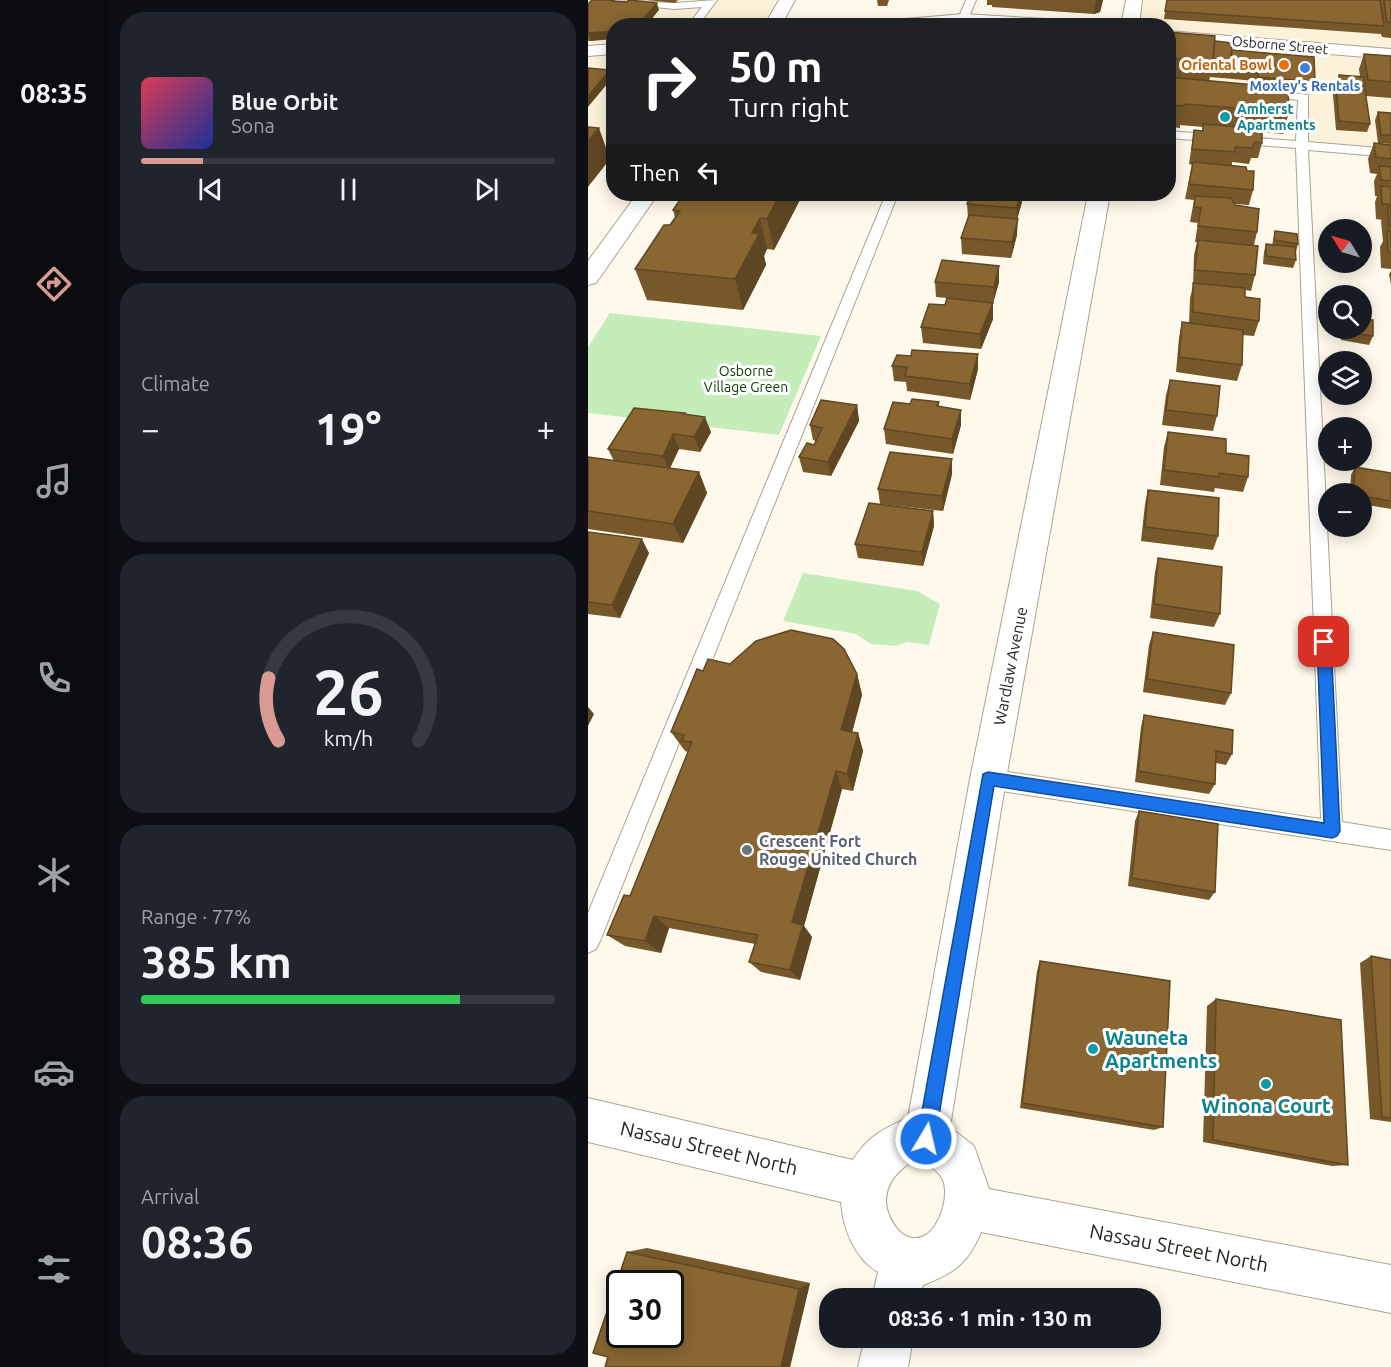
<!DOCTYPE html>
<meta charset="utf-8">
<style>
:root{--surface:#171b24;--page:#20242c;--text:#f1f3f6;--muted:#9ea1a6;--line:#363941;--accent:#d99a94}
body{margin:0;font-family:Ubuntu,sans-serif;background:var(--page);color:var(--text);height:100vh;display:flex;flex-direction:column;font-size:22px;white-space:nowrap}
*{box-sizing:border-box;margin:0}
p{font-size:20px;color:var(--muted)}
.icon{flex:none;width:33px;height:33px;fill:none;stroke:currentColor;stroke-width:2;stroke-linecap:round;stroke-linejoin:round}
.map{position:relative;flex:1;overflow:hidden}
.details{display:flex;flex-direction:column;gap:12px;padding:12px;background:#0d0f14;width:480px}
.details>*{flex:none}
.guide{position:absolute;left:18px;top:18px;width:570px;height:183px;border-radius:24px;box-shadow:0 3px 15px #0003;background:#202124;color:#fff;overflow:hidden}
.needle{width:39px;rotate:307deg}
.buttons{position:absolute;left:730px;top:219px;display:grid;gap:12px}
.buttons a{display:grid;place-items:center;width:54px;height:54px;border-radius:50%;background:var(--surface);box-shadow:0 3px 15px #0003;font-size:30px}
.speed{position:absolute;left:18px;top:1270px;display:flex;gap:12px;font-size:30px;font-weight:700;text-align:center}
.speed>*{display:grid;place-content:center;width:78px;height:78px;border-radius:50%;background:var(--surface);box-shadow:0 3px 15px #0003;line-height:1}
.speed .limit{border:3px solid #111;border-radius:9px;background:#fff;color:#111}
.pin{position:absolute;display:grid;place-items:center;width:51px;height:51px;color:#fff;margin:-26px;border-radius:12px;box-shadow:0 3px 9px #0006}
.me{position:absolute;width:66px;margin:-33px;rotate:9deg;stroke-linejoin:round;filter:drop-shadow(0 0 4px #0008)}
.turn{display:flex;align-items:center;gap:21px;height:126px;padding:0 24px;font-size:27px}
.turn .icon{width:78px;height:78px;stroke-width:2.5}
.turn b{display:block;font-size:42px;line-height:51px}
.then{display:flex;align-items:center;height:57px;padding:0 24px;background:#0003;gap:12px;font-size:22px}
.big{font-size:45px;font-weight:700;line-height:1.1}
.details .widget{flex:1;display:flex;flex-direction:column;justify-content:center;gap:9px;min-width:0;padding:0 21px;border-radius:24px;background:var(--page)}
.details .dial{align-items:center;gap:0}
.dial svg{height:156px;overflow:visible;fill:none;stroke:var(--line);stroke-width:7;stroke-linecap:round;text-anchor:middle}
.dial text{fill:var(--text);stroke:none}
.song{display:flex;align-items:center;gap:18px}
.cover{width:72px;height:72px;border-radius:9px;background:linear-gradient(135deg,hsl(350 70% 55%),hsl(230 70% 35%))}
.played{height:6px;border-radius:3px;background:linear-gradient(90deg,var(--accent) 15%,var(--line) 15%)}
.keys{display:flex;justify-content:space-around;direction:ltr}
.heat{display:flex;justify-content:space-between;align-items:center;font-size:33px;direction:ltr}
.charge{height:9px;border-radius:4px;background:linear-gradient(90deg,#34c759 77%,var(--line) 0)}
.trip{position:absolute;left:231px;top:1288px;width:342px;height:60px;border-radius:24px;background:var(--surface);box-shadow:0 3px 15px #0003;font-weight:700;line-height:60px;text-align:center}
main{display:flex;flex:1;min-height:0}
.tabs{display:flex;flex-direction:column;width:108px;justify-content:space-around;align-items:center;background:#090b0e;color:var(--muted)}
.tabs .icon{width:42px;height:42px}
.tabs .active{color:var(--accent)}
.tabs b{font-size:27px;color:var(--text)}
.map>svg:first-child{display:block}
</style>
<main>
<nav class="tabs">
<b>08:35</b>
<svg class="icon active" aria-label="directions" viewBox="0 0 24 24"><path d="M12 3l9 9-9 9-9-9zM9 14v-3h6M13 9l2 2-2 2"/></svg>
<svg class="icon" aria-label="music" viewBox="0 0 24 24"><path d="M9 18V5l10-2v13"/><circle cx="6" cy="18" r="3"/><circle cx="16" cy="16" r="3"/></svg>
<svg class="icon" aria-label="phone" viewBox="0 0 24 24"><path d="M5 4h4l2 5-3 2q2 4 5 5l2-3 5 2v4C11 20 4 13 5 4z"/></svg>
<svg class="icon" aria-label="climate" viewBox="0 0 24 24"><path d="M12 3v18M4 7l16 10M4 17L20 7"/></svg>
<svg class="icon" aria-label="car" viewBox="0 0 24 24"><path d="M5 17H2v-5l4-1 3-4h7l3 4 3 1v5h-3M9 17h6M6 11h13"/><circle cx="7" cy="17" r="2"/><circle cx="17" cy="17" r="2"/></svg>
<svg class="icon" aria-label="filters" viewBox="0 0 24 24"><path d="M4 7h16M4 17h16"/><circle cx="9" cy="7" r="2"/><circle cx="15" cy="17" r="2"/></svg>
</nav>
<section class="details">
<div class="widget">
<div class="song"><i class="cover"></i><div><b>Blue Orbit</b><p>Sona</p></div></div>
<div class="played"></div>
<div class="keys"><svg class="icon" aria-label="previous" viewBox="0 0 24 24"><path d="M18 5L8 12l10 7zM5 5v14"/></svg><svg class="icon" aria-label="pause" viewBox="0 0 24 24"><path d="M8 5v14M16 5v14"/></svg><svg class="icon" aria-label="next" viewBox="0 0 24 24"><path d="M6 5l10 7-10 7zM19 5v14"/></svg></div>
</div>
<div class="widget"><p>Climate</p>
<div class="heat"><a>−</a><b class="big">19°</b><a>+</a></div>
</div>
<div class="widget dial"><svg viewBox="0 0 100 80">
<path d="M14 69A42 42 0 1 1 86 69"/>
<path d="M14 69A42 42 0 0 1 9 37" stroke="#d99a94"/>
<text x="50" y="56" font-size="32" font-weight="700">26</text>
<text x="50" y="72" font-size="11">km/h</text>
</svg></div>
<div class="widget"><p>Range · 77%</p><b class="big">385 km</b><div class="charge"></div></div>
<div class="widget"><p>Arrival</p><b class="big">08:36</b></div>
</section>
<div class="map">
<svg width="803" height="1367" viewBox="0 0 803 1367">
<rect width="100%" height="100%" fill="#fff9eb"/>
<g fill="#fcf2d9">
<path d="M0 0H199L184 25 26 26 25 154 0 152Z"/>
<path d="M547 0H803V153L714 145 716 97 581 85 580 26H542Z"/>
</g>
<g fill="#c5edba">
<path d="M22 313 233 336 191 435 0 413V347Z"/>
<path d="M215 573 329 591 352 604 341 645 319 642 309 646 283 644 268 634 195 621Z"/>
</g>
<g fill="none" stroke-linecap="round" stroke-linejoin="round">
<g stroke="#aaa393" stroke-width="2">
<g id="lane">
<path d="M24 0 86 3 129 0 110 26H99L114 7 86 9 29 3Z"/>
<path d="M378 0H388L380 19 375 22 370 19Z"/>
<path d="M676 90 720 95V142L803 149V157L720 150 754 822 803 830V850L400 789 393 786 390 779 393 772 400 769 733 819 708 148 580 138V131L708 141 710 100 672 95V91Z"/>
<path d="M0 148 26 150V158L0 156Z"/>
<path d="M298 194H310L12 941 8 949 0 953V913Z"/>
</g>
</g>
<g stroke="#aaa393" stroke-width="2">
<g id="street">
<path d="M538 0H554L551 26H533Z"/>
<path d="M500 194H522L418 779 362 1127 386 1146 401 1189 803 1265V1313L393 1232C380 1264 366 1273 335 1285L332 1299H284L290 1272C266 1258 255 1228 253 1202L0 1142V1098L265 1160C279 1137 296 1128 320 1118L382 779ZM324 1161C335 1164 344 1165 352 1175 364 1189 353 1228 336 1236 315 1246 299 1219 298 1202 298 1183 309 1172 324 1161Z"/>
<path d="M277 1338H325L320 1367H270Z"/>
</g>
</g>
<g stroke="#aaa393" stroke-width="2">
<g id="secondary">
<path d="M191 0H207L193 26H176Z"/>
<path d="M375 14 491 21 499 26H287L295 21Z"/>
<path d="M580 31 803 49V59L580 41Z"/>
<path d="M26 44V54L0 56V46Z"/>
<path d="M49 194H70L8 283 0 285V261Z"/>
</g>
</g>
<use href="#lane" fill="#fff" fill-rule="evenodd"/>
<use href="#street" fill="#fff" fill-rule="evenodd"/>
<use href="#secondary" fill="#fff" fill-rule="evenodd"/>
</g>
<g fill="#76582b" fill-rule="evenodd">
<path d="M27 0 28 2 71 10 3 41H0V4Z"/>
<path d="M58 0H90L87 3Z"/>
<path d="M289 0H301L299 6H290Z"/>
<path d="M399 0H515L512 12 506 14 404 7V5H399Z"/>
<path d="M579 0H803V38L794 37 793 34 576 19Z"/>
<path d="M580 32 627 41 644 50 727 82 725 90 694 88 701 112 695 134 666 131 674 143 670 158H663L661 164 644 162V166L665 190 661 205 646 204 669 232 666 245 667 275 663 291 657 290V297L671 321 666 336 654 335V365L649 381 588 372 591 338 594 322 601 323 602 298 605 286 606 255 609 242H607L610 223 602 222 606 200 597 199 604 165 601 164 606 130 614 131 615 127 592 125V128L580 127ZM622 77 668 81V85L621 81Z"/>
<path d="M776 54 803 56V98L778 96 782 124 779 132 748 130 745 95 748 87H749V83L751 75 772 77 771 69Z"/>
<path d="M790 112 803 113V144L790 143 787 120Z"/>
<path d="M786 143 803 145V269L793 268 792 247 795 241 793 221 794 220 788 219 787 202 789 196H787L786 181 789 174 782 173 780 159Z"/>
<path d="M96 194H215L186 250 179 249 176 256 178 265 155 310 59 300 47 269 82 225 87 217 85 210Z"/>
<path d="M434 202 429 219V235L423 258 374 254 373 238 380 218 379 204Z"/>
<path d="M687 231 710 244 708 252V260L705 268 675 264 676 252 678 244 684 245Z"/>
<path d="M411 266V282L405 303 387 301 405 319 393 349 335 343 333 327 357 305 359 298 348 297 347 282Z"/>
<path d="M803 271V285L801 274Z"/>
<path d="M753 328H774L785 336 781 345 753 340Z"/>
<path d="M390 354V369L382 400 319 391 318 382 306 381 304 366 323 356Z"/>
<path d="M582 380 629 416 625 431 574 425 578 395Z"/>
<path d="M351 402V406L373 425 365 454 298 444 296 429 322 404Z"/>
<path d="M269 405 271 421 243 476 215 472 211 457 226 445 228 441 225 440 222 425Z"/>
<path d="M97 415 123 432 112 452 91 449 82 468 111 472 119 493 95 543 0 529V457L26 461 20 449Z"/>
<path d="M580 432 638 453 660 477 655 492 627 488 626 492 572 485 576 447Z"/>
<path d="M364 459V474L355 511 292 504 290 489Z"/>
<path d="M767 467 803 473V509L774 504V494H762L763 475Z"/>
<path d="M560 490 630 536 625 550 553 541 557 504Z"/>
<path d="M345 511 346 526 335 566 270 558 267 544Z"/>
<path d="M0 532 61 553 32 618 0 614Z"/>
<path d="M570 558 632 614 626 627 562 618 567 572Z"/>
<path d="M565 632 643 693 637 705 555 692 561 645Z"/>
<path d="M142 664 269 674 274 695 264 732 270 733 275 751 265 791 254 789 216 926 224 937 212 980 173 972 161 962 167 944 81 928 73 953 37 946 19 935 42 896 100 752 97 751 83 732 115 671Z"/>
<path d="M556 715 644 754 638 765 628 763 627 784 621 794 547 782 553 727Z"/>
<path d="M551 811 627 892 621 900 540 886 547 821Z"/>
<path d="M783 956 803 960V1122L782 1119 772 963Z"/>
<path d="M452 961 575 1127 566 1130 432 1108 449 971Z"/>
<path d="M628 999 760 1165 744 1166 615 1142 619 1006Z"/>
<path d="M59 1248 222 1283 202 1367 20 1357 39 1252Z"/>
</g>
<g fill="#604723">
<path d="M508 0H515L512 12 506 14Z"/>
<path d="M69 3 71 10 58 26H49Z"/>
<path d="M26 31V39L3 41 1 33Z"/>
<path d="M22 70 24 78 0 107V96Z"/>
<path d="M11 128 22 159 0 187V141Z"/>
<path d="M192 194H215L186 250 179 219Z"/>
<path d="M432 194H434V202L428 223 429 208Z"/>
<path d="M172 218 179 249 176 256 178 265 155 310 147 279 164 233Z"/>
<path d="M430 219 429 235 423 258 424 242Z"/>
<path d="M411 266V282L405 303 406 287Z"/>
<path d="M405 303V319L393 349 392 334Z"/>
<path d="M390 354V369L382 400V384Z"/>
<path d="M269 405 271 421 243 476 240 462Z"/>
<path d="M373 410V425L365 454 364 439Z"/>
<path d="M117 417 123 432 112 452 106 437Z"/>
<path d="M85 434 91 449 81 470 75 456Z"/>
<path d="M364 459V474L355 511 354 496Z"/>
<path d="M111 472 119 493 95 543 85 524Z"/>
<path d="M345 511 346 526 335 566 334 552Z"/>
<path d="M54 539 61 553 32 618 24 605Z"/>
<path d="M269 674 274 695 260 748 253 730Z"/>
<path d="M0 707 6 714 0 726Z"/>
<path d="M270 733 275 751 265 791 259 774Z"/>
<path d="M248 771 254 789 216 926 224 937 212 980 202 970 204 922Z"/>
<path d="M66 916 81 928 73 953 57 941Z"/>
<path d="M222 1283 202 1367H193L211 1289Z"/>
</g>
<g fill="#896632" stroke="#604723" stroke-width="1.5" fill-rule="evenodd">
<path d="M4 0H25L24 1 39 2 41 0 69 3 49 26H26V31L0 33V4Z"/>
<path d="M579 0H792L796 26 577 11Z"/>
<path d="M796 0H803V23L799 22Z"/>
<path d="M580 32 627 36 625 62 580 58Z"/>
<path d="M627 41 644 43 643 63 625 62Z"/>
<path d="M644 50 726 57 727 82 670 77V73L641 70Z"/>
<path d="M776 54 803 56V82L780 80Z"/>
<path d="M0 68 22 70 0 96Z"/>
<path d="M751 75 776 77 777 86 752 84Z"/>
<path d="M580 77 700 88 701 112 596 104V106L580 105Z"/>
<path d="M748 87 777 90 782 124 751 121Z"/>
<path d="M790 112 803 113V135H793Z"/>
<path d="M615 124 666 128V132H674V143L666 142 665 148 647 147V152L604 149 606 130 615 131Z"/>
<path d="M0 127 11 128 0 141Z"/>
<path d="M786 143 803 145V159L788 157Z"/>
<path d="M605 162 658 167 659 171H666L665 190 601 184Z"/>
<path d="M791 166 803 167V181L793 180Z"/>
<path d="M793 186 803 187V204H794Z"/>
<path d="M96 194H192L179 219 172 218 164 233 171 234 147 279 47 269 76 225H82L92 211 85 210Z"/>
<path d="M383 194H432L429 208 379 204Z"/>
<path d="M607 196 643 198 647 205 671 209 669 232 610 226 613 208 606 207Z"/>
<path d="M800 206H803V226H801Z"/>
<path d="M381 215 430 219 424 242 373 238Z"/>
<path d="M687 231 709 234 710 244 686 240Z"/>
<path d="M799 231 803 232V253L800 252Z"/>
<path d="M610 240 670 246 667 275 607 270Z"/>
<path d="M678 244 707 247 708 260 678 256Z"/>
<path d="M354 260 411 266 406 287 347 282Z"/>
<path d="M605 283 657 288V297L672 299 671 321 605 312Z"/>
<path d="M359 298 405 303 392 334 333 327 341 304 357 305Z"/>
<path d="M774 319 785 320V336L756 332V328H774Z"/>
<path d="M594 322 655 330 654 365 591 357Z"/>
<path d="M324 350 390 354 382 384 317 376 319 367 304 366 309 355 323 356Z"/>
<path d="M582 380 632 386 629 416 578 410Z"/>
<path d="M324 399 351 402 349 406 373 410 364 439 296 429 305 402 322 404Z"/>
<path d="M233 400 269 405 240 462 211 457 219 443 226 445 234 428 222 425Z"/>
<path d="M46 408 97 413 96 414 117 417 106 437 85 434 75 456 20 449Z"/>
<path d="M580 432 638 439V453L661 456 660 477 631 473V477L576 470Z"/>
<path d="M302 452 364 459 354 496 290 489Z"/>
<path d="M0 457 111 472 85 524 0 511Z"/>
<path d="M767 467 803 473V501L774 496V494H765Z"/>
<path d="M560 490 631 498 630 536 557 527Z"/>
<path d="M281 503 345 511 334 552 267 544Z"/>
<path d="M0 532 54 539 24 605 0 602Z"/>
<path d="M570 558 634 567 632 614 566 604Z"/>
<path d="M203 630 245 639 256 649 269 674 253 730 270 733 259 774 248 771 204 922 215 925 202 970 161 962 170 935 66 916 57 941 19 935 36 895 42 896 104 742 94 741 96 735 83 732 109 669 115 671 120 659 142 664 168 641Z"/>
<path d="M565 632 646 645 643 693 559 679Z"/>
<path d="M556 715 645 730 644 754 628 751 627 784 550 771Z"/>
<path d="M551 811 630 824 627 892 544 878Z"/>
<path d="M783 956 803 960V1118L794 1117Z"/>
<path d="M452 961 582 981 575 1127 434 1103Z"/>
<path d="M628 999 753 1020 760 1165 625 1140Z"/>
<path d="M39 1252 211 1289 193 1367H17L20 1357 5 1353ZM32 1284H82V1335H32Z"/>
</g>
<path fill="#1a73e8" stroke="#114b97" stroke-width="1.5" d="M736 636 743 642 752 831 749 836 744 838 406 786 347 1139 344 1145 338 1148 332 1145 329 1139 395 774 400 772 736 823 729 642Z"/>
<circle fill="#e8710a" stroke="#fff" stroke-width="2" cx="696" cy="65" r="6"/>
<circle fill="#3f7fe0" stroke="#fff" stroke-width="2" cx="717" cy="68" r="6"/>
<g fill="#0f9aa8" stroke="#fff" stroke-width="2">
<circle cx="637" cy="117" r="6"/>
<circle cx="505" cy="1049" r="6"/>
<circle cx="678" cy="1084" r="6"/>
</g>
<circle fill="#6b7280" stroke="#fff" stroke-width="2" cx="159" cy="850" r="6"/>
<g text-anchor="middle" stroke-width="6" stroke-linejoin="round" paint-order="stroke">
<g font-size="14" fill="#2a2721" stroke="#fff">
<text transform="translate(692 45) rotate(5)" y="5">Osborne Street</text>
</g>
<g font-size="14" font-weight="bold" fill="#c56008" stroke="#fff" text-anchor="end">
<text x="684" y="70">Oriental Bowl</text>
</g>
<g font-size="14" font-weight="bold" fill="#366cbe" stroke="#fff">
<text x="717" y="91">Moxley's Rentals</text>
</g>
<g font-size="14" font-weight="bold" fill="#0d838f" stroke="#fff" text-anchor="start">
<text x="649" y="114">Amherst<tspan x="649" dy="16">Apartments</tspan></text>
</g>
<g font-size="14" fill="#113702" stroke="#fff">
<text x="158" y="376">Osborne<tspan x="158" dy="16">Village Green</tspan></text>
</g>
<g font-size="16" fill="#2a2721" stroke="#fff">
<text transform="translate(422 666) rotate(-79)" y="6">Wardlaw Avenue</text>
</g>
<g font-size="16" font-weight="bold" fill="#5b616d" stroke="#fff" text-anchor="start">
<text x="171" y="847">Crescent Fort<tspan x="171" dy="18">Rouge United Church</tspan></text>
</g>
<g font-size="20" font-weight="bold" fill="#0d838f" stroke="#fff" text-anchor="start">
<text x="517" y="1045">Wauneta<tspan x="517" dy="23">Apartments</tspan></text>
<text x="678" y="1113" text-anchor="middle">Winona Court</text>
</g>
<g font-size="20" fill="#2a2721" stroke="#fff">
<text transform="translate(121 1148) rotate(13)" y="7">Nassau Street North</text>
<text transform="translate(591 1248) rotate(11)" y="7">Nassau Street North</text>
</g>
</g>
</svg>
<div class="buttons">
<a><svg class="needle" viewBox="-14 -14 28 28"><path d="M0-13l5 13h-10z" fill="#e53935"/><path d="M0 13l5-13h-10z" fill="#9ea1a6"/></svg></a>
<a><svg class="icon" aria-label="search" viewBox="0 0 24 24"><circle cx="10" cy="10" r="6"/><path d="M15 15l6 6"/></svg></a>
<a><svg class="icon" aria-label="layers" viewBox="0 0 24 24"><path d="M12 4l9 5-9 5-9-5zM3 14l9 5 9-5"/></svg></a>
<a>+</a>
<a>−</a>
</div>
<div class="speed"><div class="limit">30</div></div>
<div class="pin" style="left:736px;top:642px;background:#d93025"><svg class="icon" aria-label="arrive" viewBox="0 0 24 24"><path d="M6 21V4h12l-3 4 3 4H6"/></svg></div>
<svg class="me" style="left:338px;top:1139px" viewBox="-20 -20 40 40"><circle r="17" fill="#1a73e8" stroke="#fff" stroke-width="3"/><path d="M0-11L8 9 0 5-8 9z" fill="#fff"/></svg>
<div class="trip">08:36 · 1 min · 130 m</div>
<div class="guide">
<div class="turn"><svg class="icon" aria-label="right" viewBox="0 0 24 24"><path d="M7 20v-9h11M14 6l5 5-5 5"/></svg><div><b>50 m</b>Turn right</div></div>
<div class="then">Then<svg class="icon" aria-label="left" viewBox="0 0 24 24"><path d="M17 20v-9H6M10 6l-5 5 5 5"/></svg></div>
</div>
</div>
</main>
